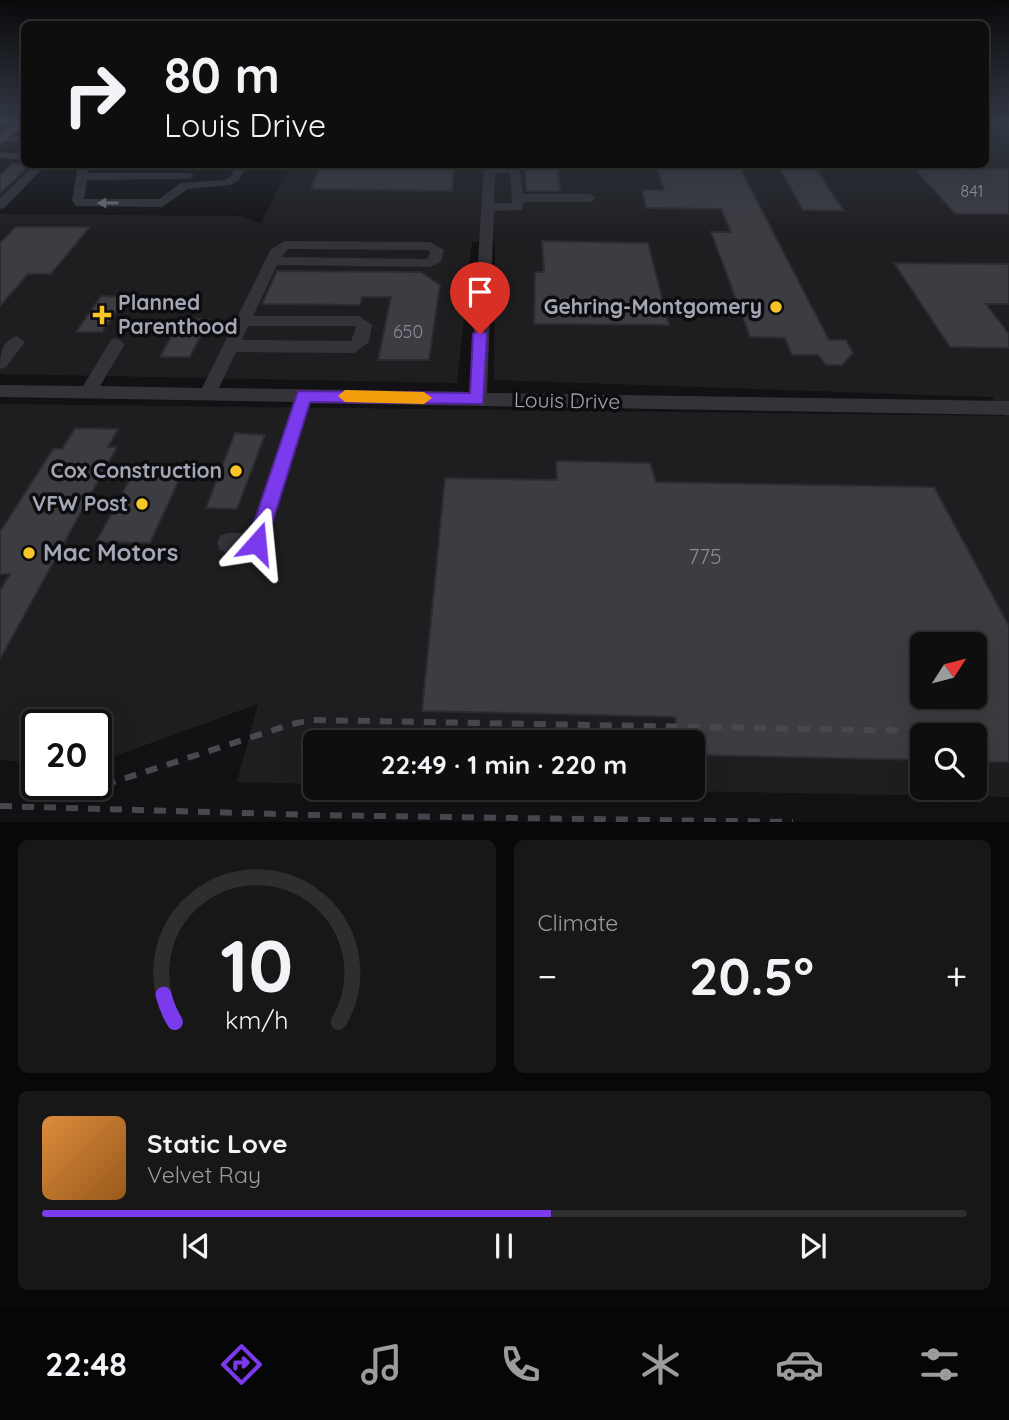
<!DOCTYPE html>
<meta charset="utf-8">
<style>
:root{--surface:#0e0e0f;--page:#171718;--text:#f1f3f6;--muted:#9b9c9e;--line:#2e2e2f;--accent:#7c3aed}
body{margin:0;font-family:Quicksand,sans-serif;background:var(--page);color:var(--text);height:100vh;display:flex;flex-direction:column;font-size:26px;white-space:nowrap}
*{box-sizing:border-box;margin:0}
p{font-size:23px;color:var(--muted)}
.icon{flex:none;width:38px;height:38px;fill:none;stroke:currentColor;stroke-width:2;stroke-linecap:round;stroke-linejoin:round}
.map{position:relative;height:822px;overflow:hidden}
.drawer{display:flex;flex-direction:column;gap:18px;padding:18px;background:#080808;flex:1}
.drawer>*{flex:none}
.hud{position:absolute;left:21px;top:21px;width:968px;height:147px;border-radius:10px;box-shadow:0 7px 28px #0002,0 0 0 2px var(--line);background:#0e0e0f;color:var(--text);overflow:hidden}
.needle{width:46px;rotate:54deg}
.tools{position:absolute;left:910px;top:632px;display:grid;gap:14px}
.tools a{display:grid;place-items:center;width:77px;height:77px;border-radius:10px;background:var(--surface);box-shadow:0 7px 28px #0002,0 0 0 2px var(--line);font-size:35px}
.speed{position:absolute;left:21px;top:709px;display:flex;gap:14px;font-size:35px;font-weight:700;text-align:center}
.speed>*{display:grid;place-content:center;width:91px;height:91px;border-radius:50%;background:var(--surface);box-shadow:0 7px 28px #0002,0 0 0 2px var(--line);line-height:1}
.speed .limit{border:4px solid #111;border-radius:10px;background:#fff;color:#111}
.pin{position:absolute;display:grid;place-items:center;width:60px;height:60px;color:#fff;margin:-72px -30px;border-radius:50% 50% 50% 0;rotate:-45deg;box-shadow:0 0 7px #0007}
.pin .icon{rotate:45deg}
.me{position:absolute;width:77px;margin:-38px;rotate:18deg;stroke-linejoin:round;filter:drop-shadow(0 0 5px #0008)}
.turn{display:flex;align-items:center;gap:24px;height:147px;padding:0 28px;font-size:32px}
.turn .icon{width:91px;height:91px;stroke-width:2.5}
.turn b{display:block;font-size:49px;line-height:60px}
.big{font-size:52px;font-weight:800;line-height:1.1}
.drawer .widget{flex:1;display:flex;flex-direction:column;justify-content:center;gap:10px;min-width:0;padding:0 24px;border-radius:10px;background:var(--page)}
.drawer .dial{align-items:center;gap:0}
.dial svg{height:182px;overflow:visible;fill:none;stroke:var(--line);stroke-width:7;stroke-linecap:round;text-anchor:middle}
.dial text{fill:var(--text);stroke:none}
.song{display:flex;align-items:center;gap:21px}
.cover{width:84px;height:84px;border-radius:10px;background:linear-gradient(135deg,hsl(30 70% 55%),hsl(30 70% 35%))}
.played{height:7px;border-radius:4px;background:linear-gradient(90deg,var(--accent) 55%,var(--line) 55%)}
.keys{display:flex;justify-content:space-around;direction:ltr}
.heat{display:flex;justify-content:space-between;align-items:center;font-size:38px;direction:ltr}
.drawer .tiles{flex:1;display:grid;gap:18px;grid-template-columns:1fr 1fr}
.widget:last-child{grid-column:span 2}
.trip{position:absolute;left:303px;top:730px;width:402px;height:70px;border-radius:10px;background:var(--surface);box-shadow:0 7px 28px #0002,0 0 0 2px var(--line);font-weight:800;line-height:70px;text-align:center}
.dock{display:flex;height:112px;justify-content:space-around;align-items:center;background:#060606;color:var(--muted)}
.dock .icon{width:49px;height:49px}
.dock .on{color:var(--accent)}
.dock b{font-size:32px;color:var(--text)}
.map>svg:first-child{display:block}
</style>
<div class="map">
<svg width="1009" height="822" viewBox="0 0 1009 822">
<rect width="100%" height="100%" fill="#121214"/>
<path fill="#1e1e21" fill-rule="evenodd" d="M985 122H1009V797L511 788H693V742H315V784L237 782 258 704 96 763V724H37V763L0 760V404L1005 416 992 397 494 380 495 241 472 242 457 383 0 374V214L241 216 260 223 258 228 291 165 985 164ZM922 644H975V696H922ZM922 735H975V788H922Z"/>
<rect fill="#1c241e" x="985" y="122" width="24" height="29"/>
<g fill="#3c3c41" stroke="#2c2c30" stroke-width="2" fill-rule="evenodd">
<path d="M12 164H31L0 194V175Z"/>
<path d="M321 164H455L452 191 311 189Z"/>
<path d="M656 165 739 166 829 340H846L853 353 842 365H826L818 355H792L785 338 750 337 711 232H731L721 209 646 208 642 190H664Z"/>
<path d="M778 166 815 167 844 211 803 210Z"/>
<path d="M525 168H558L560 191H526Z"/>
<path d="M914 168 1009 169V214H955Z"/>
<path d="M15 227H90L51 274H28L0 306V243Z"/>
<path d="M542 241 648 243 669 325 534 324 535 272H544Z"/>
<path d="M894 263 1009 264V304H986L1009 334V348L950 347Z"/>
<path d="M277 271 421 272 440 285 429 360H378L391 297H362L360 305 262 304Z"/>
<path d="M101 296 126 297 102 332H76Z"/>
<path d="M181 318 209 319 190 357H160Z"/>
<path d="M75 428 118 429 108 447H117L0 659V590L10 574H0V532L53 449H62Z"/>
<path d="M235 433 265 435 237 509 206 508Z"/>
<path d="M556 461 650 463 656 482 934 487 1009 626V762H975V735H922V760L693 755V742H679L675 717 422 711 445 478 557 480ZM922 644H975V696H922Z"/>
<path d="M137 466 185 467 150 543 96 542Z"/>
</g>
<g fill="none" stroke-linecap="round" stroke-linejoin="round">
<g fill="#333339" fill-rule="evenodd">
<path d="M0 122H24V124L0 126Z"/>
<path d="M0 136H24V142H2Z"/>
<path d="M0 152 24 154V160L0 158Z"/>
<path d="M35 164H47L4 208 0 209V198Z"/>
<path d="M78 164H90L88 173H189L195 176 189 179 87 180 84 199H159L181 183 224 180 230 177 237 164H248L238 181 230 185 188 189 162 207 76 206 72 200Z"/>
<path d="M484 164 520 168 523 194H590L596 198 590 202H524L522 210 494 211 487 393 1009 401V415L310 403 264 550C252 555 232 555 220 550L217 543 220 536 227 533H250L293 402 0 397V385L83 386 111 340 117 338 125 344 100 386 202 388 271 249 285 241 430 242 444 250 441 262 430 267 277 265 253 316H359L372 325 369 342 354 353 236 352 219 388 470 392ZM495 173H510L512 203H494ZM288 249 427 250 430 252 427 259 281 257ZM248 326H355L356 327 351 341 242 340Z"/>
<path d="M17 336 25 342 6 367 0 369C0 355 1 341 17 336Z"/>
</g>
<path fill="#4f5058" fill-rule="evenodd" d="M15 122H24V126L0 144V134Z"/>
<g stroke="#484950" stroke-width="6" stroke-dasharray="12 10" stroke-linecap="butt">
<path d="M83 792 292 724 312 720 979 732"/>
<path d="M0 806 312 815 793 822"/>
</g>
</g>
<defs><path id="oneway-solid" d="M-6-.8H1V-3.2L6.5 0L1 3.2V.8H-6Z" transform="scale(1.75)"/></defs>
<use fill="#71737d" href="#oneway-solid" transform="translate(108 203) rotate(-180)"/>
<linearGradient id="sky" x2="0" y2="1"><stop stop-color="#0a0a0b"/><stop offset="0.51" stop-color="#333945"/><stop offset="1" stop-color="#333945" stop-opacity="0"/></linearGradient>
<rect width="1009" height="237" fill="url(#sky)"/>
<path fill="#7c3aed" stroke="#51269a" stroke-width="2" d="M480 329 487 334 483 404 310 402 266 543 264 549 257 552 250 549 247 543 298 391 470 393 473 334Z"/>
<path fill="#f59e0b" d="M345 390 424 392 432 398 424 404 345 402 338 396Z"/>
<g fill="#f8c626" stroke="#0d0d0f" stroke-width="2.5">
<circle cx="776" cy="307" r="7"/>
<path d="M98.5 304.5h7v7h7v7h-7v7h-7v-7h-7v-7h7z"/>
<circle cx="236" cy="471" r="7"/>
<circle cx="142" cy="504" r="7"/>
<circle cx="29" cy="553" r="7"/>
</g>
<g text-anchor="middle" stroke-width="7" stroke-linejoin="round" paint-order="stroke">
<g font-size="16" fill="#898c98">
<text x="972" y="197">841</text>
</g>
<g font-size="18" fill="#898c98">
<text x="408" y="338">650</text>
</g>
<g font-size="21" font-weight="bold" fill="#a3a7b5" stroke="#0d0d0f" text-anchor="end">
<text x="118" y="310" text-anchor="start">Planned<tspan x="118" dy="24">Parenthood</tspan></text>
<text x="762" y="314">Gehring-Montgomery</text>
<text x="222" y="478">Cox Construction</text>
<text x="128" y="511">VFW Post</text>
</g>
<g font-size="21" fill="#a3a7b5" stroke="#0d0d0f">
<text transform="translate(567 401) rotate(1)" y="7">Louis Drive</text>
</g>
<g font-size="21" fill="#898c98">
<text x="705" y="564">775</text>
</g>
<g font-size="24" font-weight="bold" fill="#a3a7b5" stroke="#0d0d0f" text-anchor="start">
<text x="43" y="561">Mac Motors</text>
</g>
</g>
</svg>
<div class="tools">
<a><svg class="needle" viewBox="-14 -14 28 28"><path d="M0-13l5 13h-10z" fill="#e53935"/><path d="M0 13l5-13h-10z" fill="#9b9c9e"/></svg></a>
<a><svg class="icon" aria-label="search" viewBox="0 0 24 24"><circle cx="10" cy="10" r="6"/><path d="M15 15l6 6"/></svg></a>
</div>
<div class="speed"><div class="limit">20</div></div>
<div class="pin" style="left:480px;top:334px;background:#d93025"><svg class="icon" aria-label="arrive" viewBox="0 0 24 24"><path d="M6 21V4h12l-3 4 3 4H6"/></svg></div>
<svg class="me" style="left:257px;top:543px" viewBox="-20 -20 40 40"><path d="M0-17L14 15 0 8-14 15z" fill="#7c3aed" stroke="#fff" stroke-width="4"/></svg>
<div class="trip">22:49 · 1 min · 220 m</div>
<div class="hud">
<div class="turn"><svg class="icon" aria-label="right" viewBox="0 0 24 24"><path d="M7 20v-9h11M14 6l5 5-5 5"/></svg><div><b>80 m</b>Louis Drive</div></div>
</div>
</div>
<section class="drawer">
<div class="tiles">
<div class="widget dial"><svg viewBox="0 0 100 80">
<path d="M14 69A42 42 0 1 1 86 69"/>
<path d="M14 69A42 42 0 0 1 9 57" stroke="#7c3aed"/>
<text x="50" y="56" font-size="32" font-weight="700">10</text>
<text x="50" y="72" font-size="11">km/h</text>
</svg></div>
<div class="widget"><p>Climate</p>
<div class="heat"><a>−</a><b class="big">20.5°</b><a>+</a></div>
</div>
<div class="widget">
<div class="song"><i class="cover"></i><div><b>Static Love</b><p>Velvet Ray</p></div></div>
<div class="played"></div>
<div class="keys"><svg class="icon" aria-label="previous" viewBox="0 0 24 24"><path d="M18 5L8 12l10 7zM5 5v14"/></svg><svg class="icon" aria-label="pause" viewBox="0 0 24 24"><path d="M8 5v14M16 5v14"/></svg><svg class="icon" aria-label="next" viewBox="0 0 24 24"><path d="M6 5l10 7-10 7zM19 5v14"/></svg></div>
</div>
</div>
</section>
<nav class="dock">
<b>22:48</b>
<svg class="icon on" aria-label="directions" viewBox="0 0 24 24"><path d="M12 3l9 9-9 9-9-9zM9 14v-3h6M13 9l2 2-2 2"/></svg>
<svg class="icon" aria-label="music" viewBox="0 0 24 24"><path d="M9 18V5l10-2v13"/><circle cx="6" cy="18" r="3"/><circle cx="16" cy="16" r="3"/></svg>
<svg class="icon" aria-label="phone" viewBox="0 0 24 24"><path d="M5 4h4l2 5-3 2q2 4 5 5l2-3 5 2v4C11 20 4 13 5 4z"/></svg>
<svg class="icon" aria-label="climate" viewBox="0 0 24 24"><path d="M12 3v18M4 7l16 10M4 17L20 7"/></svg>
<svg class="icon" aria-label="car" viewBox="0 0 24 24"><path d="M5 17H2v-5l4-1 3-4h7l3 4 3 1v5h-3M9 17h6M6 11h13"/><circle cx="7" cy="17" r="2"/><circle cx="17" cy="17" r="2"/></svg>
<svg class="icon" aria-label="filters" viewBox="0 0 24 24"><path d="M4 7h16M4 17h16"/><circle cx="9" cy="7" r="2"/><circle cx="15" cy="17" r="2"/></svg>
</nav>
